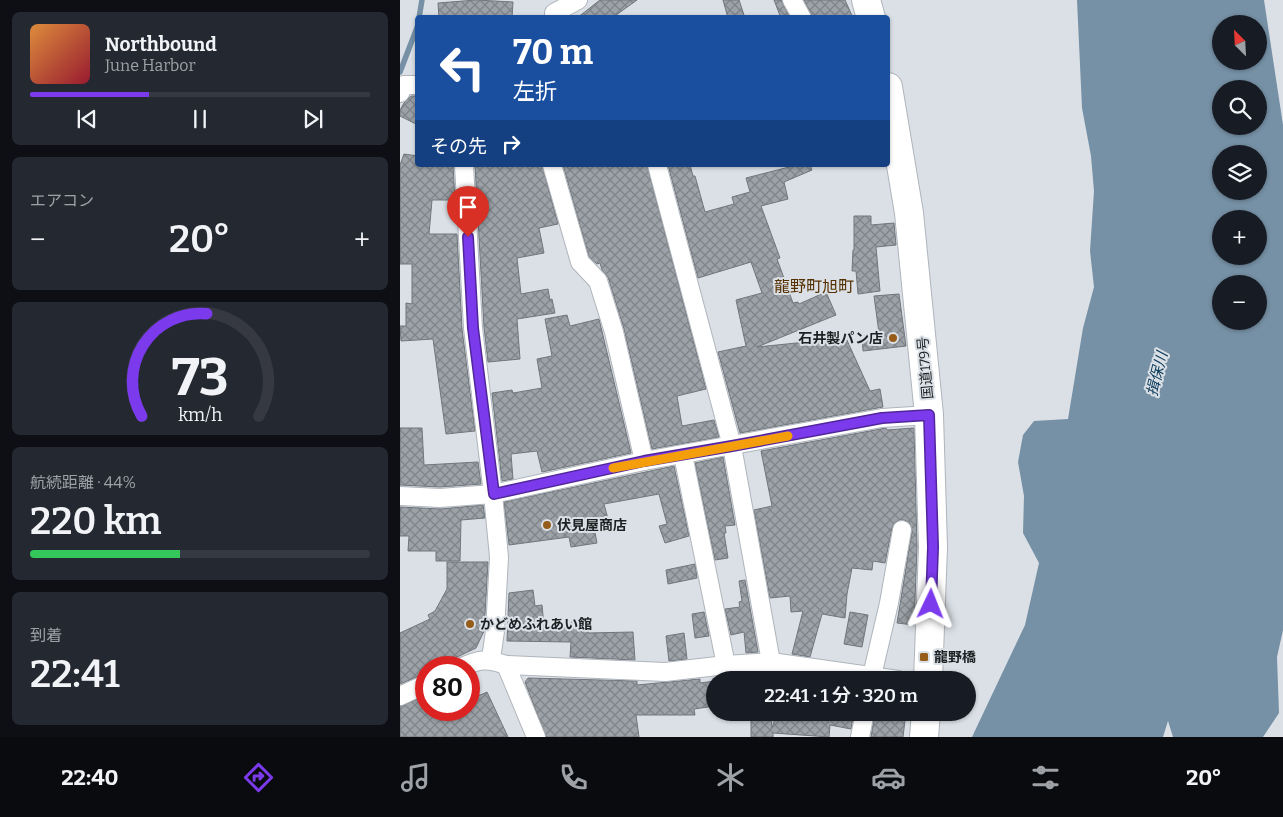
<!DOCTYPE html>
<html lang="ja">
<meta charset="utf-8">
<style>
:root{--surface:#171b24;--page:#242831;--text:#f1f3f6;--muted:#9ea1a6;--line:#363941;--accent:#7c3aed}
body{margin:0;font-family:Bitter,"Noto Sans JP",serif;background:var(--page);color:var(--text);height:100vh;display:flex;flex-direction:column;font-size:19px;white-space:nowrap}
*{box-sizing:border-box;margin:0}
p{font-size:16px;color:var(--muted)}
.icon{flex:none;width:28px;height:28px;fill:none;stroke:currentColor;stroke-width:2;stroke-linecap:round;stroke-linejoin:round}
.map{position:relative;flex:1;overflow:hidden}
.drawer{display:flex;flex-direction:column;gap:12px;padding:12px;background:#0d0f14;width:400px}
.drawer>*{flex:none}
.hud{position:absolute;left:15px;top:15px;width:475px;height:152px;border-radius:5px;box-shadow:0 1px 4px #0004;background:#1a4fa0;color:#fff;overflow:hidden}
.needle{width:32px;rotate:336deg}
.buttons{position:absolute;left:812px;top:15px;display:grid;gap:10px}
.buttons a{display:grid;place-items:center;width:55px;height:55px;border-radius:50%;background:var(--surface);box-shadow:0 1px 4px #0004;font-size:25px}
.speed{position:absolute;left:15px;top:656px;display:flex;gap:10px;font-size:25px;font-weight:700;text-align:center}
.speed>*{display:grid;place-content:center;width:65px;height:65px;border-radius:50%;background:var(--surface);box-shadow:0 1px 4px #0004;line-height:1}
.speed .limit{border:8px solid #d22;background:#fff;color:#111}
.pin{position:absolute;display:grid;place-items:center;width:42px;height:42px;color:#fff;margin:-51px -21px;border-radius:50% 50% 50% 0;rotate:-45deg;box-shadow:0 0 5px #0007}
.pin .icon{rotate:45deg}
.me{position:absolute;width:55px;margin:-28px;rotate:2deg;stroke-linejoin:round;filter:drop-shadow(0 0 4px #0008)}
.turn{display:flex;align-items:center;gap:18px;height:105px;padding:0 15px;font-size:22px}
.turn .icon{width:65px;height:65px;stroke-width:2.5}
.turn b{display:block;font-size:35px;line-height:42px}
.then{display:flex;align-items:center;height:48px;padding:0 15px;background:#0003;gap:10px;font-size:19px}
.big{font-size:38px;font-weight:600;line-height:1.1}
.drawer .card{flex:1;display:flex;flex-direction:column;justify-content:center;gap:8px;min-width:0;padding:0 18px;border-radius:8px;background:var(--page)}
.drawer .dial{align-items:center;gap:0}
.dial svg{height:130px;overflow:visible;fill:none;stroke:var(--line);stroke-width:7;stroke-linecap:round;text-anchor:middle}
.dial text{fill:var(--text);stroke:none}
.song{display:flex;align-items:center;gap:15px}
.cover{width:60px;height:60px;border-radius:8px;background:linear-gradient(135deg,hsl(30 70% 55%),hsl(350 70% 35%))}
.played{height:5px;border-radius:2px;background:linear-gradient(90deg,var(--accent) 35%,var(--line) 35%)}
.keys{display:flex;justify-content:space-around;direction:ltr}
.heat{display:flex;justify-content:space-between;align-items:center;font-size:28px;direction:ltr}
.charge{height:8px;border-radius:4px;background:linear-gradient(90deg,#34c759 44%,var(--line) 0)}
.trip{position:absolute;left:306px;top:671px;width:270px;height:50px;border-radius:25px;background:var(--surface);box-shadow:0 1px 4px #0004;font-weight:600;line-height:50px;text-align:center}
.tab-bar{display:flex;height:80px;justify-content:space-around;align-items:center;background:#090b0e;color:var(--muted)}
.tab-bar .icon{width:35px;height:35px}
.tab-bar .selected{color:var(--accent)}
.tab-bar b{font-size:22px;color:var(--text)}
main{display:flex;flex:1;min-height:0}
.map>svg:first-child{display:block}
</style>
<main>
<section class="drawer">
<div class="card">
<div class="song"><i class="cover"></i><div><b>Northbound</b><p>June Harbor</p></div></div>
<div class="played"></div>
<div class="keys"><svg class="icon" aria-label="previous" viewBox="0 0 24 24"><path d="M18 5L8 12l10 7zM5 5v14"/></svg><svg class="icon" aria-label="pause" viewBox="0 0 24 24"><path d="M8 5v14M16 5v14"/></svg><svg class="icon" aria-label="next" viewBox="0 0 24 24"><path d="M6 5l10 7-10 7zM19 5v14"/></svg></div>
</div>
<div class="card"><p>エアコン</p>
<div class="heat"><a>−</a><b class="big">20°</b><a>+</a></div>
</div>
<div class="card dial"><svg viewBox="0 0 100 80">
<path d="M14 69A42 42 0 1 1 86 69"/>
<path d="M14 69A42 42 0 0 1 54 6" stroke="#7c3aed"/>
<text x="50" y="56" font-size="32" font-weight="700">73</text>
<text x="50" y="72" font-size="11">km/h</text>
</svg></div>
<div class="card"><p>航続距離 · 44%</p><b class="big">220 km</b><div class="charge"></div></div>
<div class="card"><p>到着</p><b class="big">22:41</b></div>
</section>
<div class="map">
<svg width="883" height="737" viewBox="0 0 883 737">
<defs>
<pattern id="building-cross-hatch" width="8" height="8" patternUnits="userSpaceOnUse" patternTransform="scale(1.25)"><rect width="8" height="8" fill="#9ca2a8"/><path d="M0 0l8 8M0 8l8-8" fill="none" stroke="#7f8488"/></pattern>
</defs>
<rect width="100%" height="100%" fill="#dae0e6"/>
<path fill="#7690a5" fill-rule="evenodd" d="M677 0H864L883 125V630L877 657 879 713 863 737H773L768 721 763 737H572L625 625 639 563 623 533 624 496 618 462 623 435 634 421 668 419 683 328 694 287 690 251 694 191 691 156 682 108ZM821 24H859V61H821ZM821 89H859V126H821ZM821 154H859V191H821ZM821 219H859V256H821ZM821 284H859V321H821Z"/>
<g fill="none" stroke-linecap="round" stroke-linejoin="round">
<g stroke="#7690a5" stroke-width="5.5">
<path d="M19 18 22 0"/>
<path d="M0 72 18 25"/>
</g>
</g>
<g fill="url(#building-cross-hatch)" stroke="#70767b">
<path d="M76 0 113 2 112 18H39L38 3Z"/>
<path d="M200 0H237L212 18H177Z"/>
<path d="M323 0H339L345 18H328Z"/>
<path d="M374 0H381L390 18H381Z"/>
<path d="M404 0H445L453 18H413Z"/>
<path d="M11 96H18V125L0 116V110L4 103Z"/>
<path d="M4 154 18 156V165H53L55 200H32L29 234H57L62 329 75 431 46 434 33 339 1 341 0 326H6V303L12 304V264H0V165Z"/>
<path d="M75 165H142L158 224 139 228 144 253 117 258 121 294 148 289 150 300 152 299 155 313 117 319 120 359 88 362 84 327Z"/>
<path d="M163 165H247L306 389 277 396 282 426 314 420 319 437 252 449 224 329 208 277 202 270 200 263 197 264 189 257Z"/>
<path d="M268 165H290L293 176H295L305 212 334 204 332 197 350 192 346 178 397 165H410L412 170 384 182 388 199 361 206 380 258 377 259 393 303 398 302 399 304 426 292 436 315 357 347 446 338 470 391 480 389 483 407 340 433 318 352 346 346 336 300 362 293 351 262 298 278Z"/>
<path d="M454 216H471V225L494 223 496 245 476 247 480 291 458 294 456 271H452L453 250H454Z"/>
<path d="M499 294 506 346 463 351 462 336 479 333 474 296Z"/>
<path d="M167 315 170 326 199 319 231 453 142 472 137 451 111 454 113 479 102 481 92 393 112 390 113 393 142 388 137 359 152 356 145 319Z"/>
<path d="M0 428H22L24 465 78 462 81 484 40 487 0 485Z"/>
<path d="M486 428 487 430 514 428 517 547 514 625 497 623 512 531 509 522 504 520H499L494 523 492 528 485 563 473 561 472 570 452 568 447 594 445 618 422 614 410 657 392 654 403 611 391 612 390 596 370 598 354 510 372 506 361 451Z"/>
<path d="M323 457 335 525 325 526 326 533H324L328 558 315 560 295 463Z"/>
<path d="M274 466 289 536 265 543 259 526 267 524 259 494 204 504 208 519 193 522 197 543 171 547 169 537 109 545 104 502Z"/>
<path d="M83 505 85 518 61 520 60 561H36V551H8L9 536H0V507L41 509Z"/>
<path d="M47 562H88L84 631 76 648 53 659 51 663 42 668H26V673L0 684V633L30 619 28 615 35 611 47 589Z"/>
<path d="M295 564 297 578 268 584 266 570Z"/>
<path d="M345 580 358 652 346 653 344 632 331 635 325 609 340 607 339 602 342 601 339 581Z"/>
<path d="M133 590 135 606 142 605 144 626H171V622H189L188 633 233 632 235 660 170 657 171 642 107 641 109 593Z"/>
<path d="M304 612 309 636 295 638 292 614Z"/>
<path d="M450 612 468 615 462 647 444 644Z"/>
<path d="M284 633 287 659 269 661 266 636Z"/>
<path d="M128 678 237 681V685L300 679V683L315 681V706L294 709 295 715H236L239 737H146L125 682Z"/>
<path d="M87 692 108 737H0V706L26 696V710H69V700Z"/>
<path d="M377 712H454L451 729 430 725 429 737 373 733V737H351V721L371 716 372 728Z"/>
<path d="M475 712H506L503 737H471Z"/>
</g>
<g fill="none" stroke-linecap="round" stroke-linejoin="round">
<g stroke="#afb5bb" stroke-width="20">
<g id="minor">
<path d="M392 0 402 18"/>
<path d="M154 13 178 0"/>
<path d="M0 93 4 85H18"/>
<path d="M64 165 73 328 93 494 99 557 95 631 91 659"/>
<path d="M152 165 180 262 198 281 214 332 244 461"/>
<path d="M257 165 332 446 371 662"/>
<path d="M283 455 326 665"/>
<path d="M0 496 40 498 93 494 244 461 482 418 529 415"/>
<path d="M106 665 136 737"/>
<path d="M60 668C79 659 87 658 106 665L265 672 326 665 371 662 498 680"/>
<path d="M471 680 489 603 502 530"/>
<path d="M0 696 26 684"/>
<path d="M460 737 465 712"/>
</g>
</g>
<g stroke="#afb5bb" stroke-width="30">
<g id="trunk">
<path d="M466 0 471 18"/>
<path d="M488 87 509 213 529 415 533 547 528 680"/>
<path d="M524 737 526 712"/>
</g>
</g>
<use href="#minor" stroke="#fff" stroke-width="18"/>
<use href="#trunk" stroke="#fff" stroke-width="28"/>
</g>
<g fill="none" stroke-linecap="round" stroke-linejoin="round">
<g stroke="#51269a" stroke-width="12">
<path id="route" d="M68 237 73 328 94 494 244 461 332 446 482 418 529 415 533 547 531 604"/>
</g>
<use href="#route" stroke="#7c3aed" stroke-width="9"/>
<path stroke="#f59e0b" stroke-width="9" d="M213 468 388 436"/>
</g>
<g fill="#965c19" stroke="#dae0e6" stroke-width="2">
<circle cx="493" cy="338" r="5"/>
<circle cx="147" cy="525" r="5"/>
<circle cx="70" cy="624" r="5"/>
<rect x="519" y="652" width="10" height="10" rx="2.5"/>
</g>
<g text-anchor="middle" stroke-width="4" stroke-linejoin="round" paint-order="stroke">
<g font-size="14" font-weight="bold" fill="#1d2022" stroke="#dae0e6" text-anchor="start">
<text x="483" y="343" text-anchor="end">石井製パン店</text>
<text x="157" y="530">伏見屋商店</text>
<text x="80" y="629">かどめふれあい館</text>
<text x="534" y="662">龍野橋</text>
</g>
<g font-size="14" fill="#1d2022" stroke="#dae0e6">
<text transform="translate(525 368) rotate(-95)" y="5">国道179号</text>
</g>
<g font-size="15" font-style="italic" fill="#0d3b5a" stroke="#dae0e6">
<text transform="translate(757 374) rotate(-76)" y="5">揖保川</text>
</g>
<g font-size="16" fill="#552f00" stroke="#dae0e6">
<text x="414" y="292">龍野町旭町</text>
</g>
</g>
</svg>
<div class="buttons">
<a><svg class="needle" viewBox="-14 -14 28 28"><path d="M0-13l5 13h-10z" fill="#e53935"/><path d="M0 13l5-13h-10z" fill="#9ea1a6"/></svg></a>
<a><svg class="icon" aria-label="search" viewBox="0 0 24 24"><circle cx="10" cy="10" r="6"/><path d="M15 15l6 6"/></svg></a>
<a><svg class="icon" aria-label="layers" viewBox="0 0 24 24"><path d="M12 4l9 5-9 5-9-5zM3 14l9 5 9-5"/></svg></a>
<a>+</a>
<a>−</a>
</div>
<div class="speed"><div class="limit">80</div></div>
<div class="pin" style="left:68px;top:237px;background:#d93025"><svg class="icon" aria-label="arrive" viewBox="0 0 24 24"><path d="M6 21V4h12l-3 4 3 4H6"/></svg></div>
<svg class="me" style="left:531px;top:604px" viewBox="-20 -20 40 40"><path d="M0-17L14 15 0 8-14 15z" fill="#7c3aed" stroke="#fff" stroke-width="4"/></svg>
<div class="trip">22:41 · 1 分 · 320 m</div>
<div class="hud">
<div class="turn"><svg class="icon" aria-label="left" viewBox="0 0 24 24"><path d="M17 20v-9H6M10 6l-5 5 5 5"/></svg><div><b>70 m</b>左折</div></div>
<div class="then">その先<svg class="icon" aria-label="right" viewBox="0 0 24 24"><path d="M7 20v-9h11M14 6l5 5-5 5"/></svg></div>
</div>
</div>
</main>
<nav class="tab-bar">
<b>22:40</b>
<svg class="icon selected" aria-label="directions" viewBox="0 0 24 24"><path d="M12 3l9 9-9 9-9-9zM9 14v-3h6M13 9l2 2-2 2"/></svg>
<svg class="icon" aria-label="music" viewBox="0 0 24 24"><path d="M9 18V5l10-2v13"/><circle cx="6" cy="18" r="3"/><circle cx="16" cy="16" r="3"/></svg>
<svg class="icon" aria-label="phone" viewBox="0 0 24 24"><path d="M5 4h4l2 5-3 2q2 4 5 5l2-3 5 2v4C11 20 4 13 5 4z"/></svg>
<svg class="icon" aria-label="climate" viewBox="0 0 24 24"><path d="M12 3v18M4 7l16 10M4 17L20 7"/></svg>
<svg class="icon" aria-label="car" viewBox="0 0 24 24"><path d="M5 17H2v-5l4-1 3-4h7l3 4 3 1v5h-3M9 17h6M6 11h13"/><circle cx="7" cy="17" r="2"/><circle cx="17" cy="17" r="2"/></svg>
<svg class="icon" aria-label="filters" viewBox="0 0 24 24"><path d="M4 7h16M4 17h16"/><circle cx="9" cy="7" r="2"/><circle cx="15" cy="17" r="2"/></svg>
<b>20°</b>
</nav>
